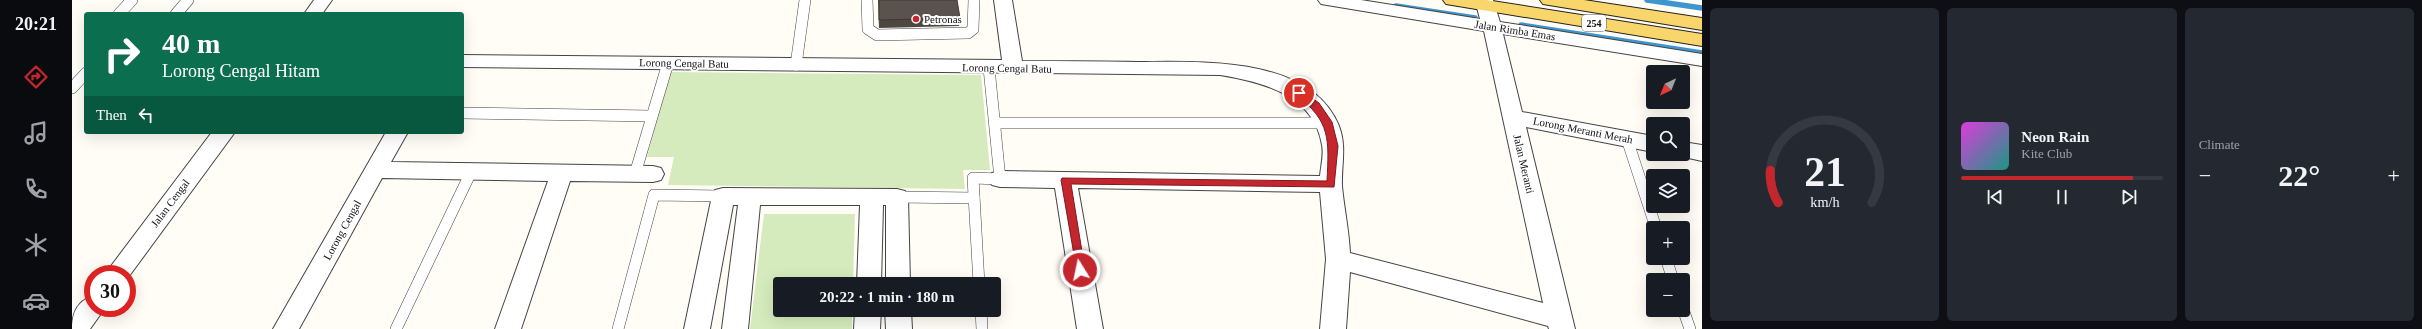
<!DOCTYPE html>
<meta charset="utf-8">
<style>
:root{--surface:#171b24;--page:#242831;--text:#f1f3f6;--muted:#9ea1a6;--line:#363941;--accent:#c4262e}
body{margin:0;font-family:Georgia,serif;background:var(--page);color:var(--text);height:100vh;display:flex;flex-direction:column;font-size:15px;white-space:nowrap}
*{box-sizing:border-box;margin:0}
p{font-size:13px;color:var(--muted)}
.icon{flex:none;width:22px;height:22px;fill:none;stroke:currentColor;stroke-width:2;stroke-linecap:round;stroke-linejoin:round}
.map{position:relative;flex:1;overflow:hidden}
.details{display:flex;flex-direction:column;gap:8px;padding:8px;background:#0d0f14;width:720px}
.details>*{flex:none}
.banner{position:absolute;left:12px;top:12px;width:380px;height:122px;border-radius:4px;box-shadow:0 4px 16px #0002;background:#0b6e4f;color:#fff;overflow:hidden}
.needle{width:26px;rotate:223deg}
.fabs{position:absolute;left:1574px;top:65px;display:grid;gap:8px}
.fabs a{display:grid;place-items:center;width:44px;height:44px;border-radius:4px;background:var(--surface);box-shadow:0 4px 16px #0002;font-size:20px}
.speed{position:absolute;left:12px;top:265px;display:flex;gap:8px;font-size:20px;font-weight:700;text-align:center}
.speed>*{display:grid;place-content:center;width:52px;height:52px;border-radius:50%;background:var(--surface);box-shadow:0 4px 16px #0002;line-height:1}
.speed .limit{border:6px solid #d22;background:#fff;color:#111}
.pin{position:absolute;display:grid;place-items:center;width:34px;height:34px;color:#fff;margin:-17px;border:2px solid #fff;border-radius:50%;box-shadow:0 1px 4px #0007}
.me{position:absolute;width:44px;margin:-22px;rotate:350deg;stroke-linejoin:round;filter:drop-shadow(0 0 3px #0008)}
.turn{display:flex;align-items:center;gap:14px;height:84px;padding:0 12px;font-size:18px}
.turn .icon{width:52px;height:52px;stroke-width:2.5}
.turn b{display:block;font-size:28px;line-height:34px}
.then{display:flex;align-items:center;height:38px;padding:0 12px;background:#0003;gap:8px;font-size:15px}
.big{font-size:30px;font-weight:800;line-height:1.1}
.details .card{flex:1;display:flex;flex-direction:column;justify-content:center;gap:6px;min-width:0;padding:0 14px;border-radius:6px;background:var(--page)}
.details .dial{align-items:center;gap:0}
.dial svg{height:104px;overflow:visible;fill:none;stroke:var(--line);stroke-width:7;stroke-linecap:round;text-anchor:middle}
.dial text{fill:var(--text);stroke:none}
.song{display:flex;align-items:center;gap:12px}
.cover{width:48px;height:48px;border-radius:6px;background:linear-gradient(135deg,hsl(300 70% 55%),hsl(170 70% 35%))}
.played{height:4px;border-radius:2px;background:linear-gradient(90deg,var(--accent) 85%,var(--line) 85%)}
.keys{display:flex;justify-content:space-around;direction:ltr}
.heat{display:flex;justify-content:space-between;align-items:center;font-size:22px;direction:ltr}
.details .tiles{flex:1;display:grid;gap:8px;grid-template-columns:repeat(3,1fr)}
.trip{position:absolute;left:701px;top:277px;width:228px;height:40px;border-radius:4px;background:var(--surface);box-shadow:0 4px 16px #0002;font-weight:800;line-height:40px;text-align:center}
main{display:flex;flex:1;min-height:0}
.tabs{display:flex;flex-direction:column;width:72px;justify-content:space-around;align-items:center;background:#090b0e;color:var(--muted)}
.tabs .icon{width:28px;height:28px}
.tabs .selected{color:var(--accent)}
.tabs b{font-size:18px;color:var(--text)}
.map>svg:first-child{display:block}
</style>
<main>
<nav class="tabs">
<b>20:21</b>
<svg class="icon selected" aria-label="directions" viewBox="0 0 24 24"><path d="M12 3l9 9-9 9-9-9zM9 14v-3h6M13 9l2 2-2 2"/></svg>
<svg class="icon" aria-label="music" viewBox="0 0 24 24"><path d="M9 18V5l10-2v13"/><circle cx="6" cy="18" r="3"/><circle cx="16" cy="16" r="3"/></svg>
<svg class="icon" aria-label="phone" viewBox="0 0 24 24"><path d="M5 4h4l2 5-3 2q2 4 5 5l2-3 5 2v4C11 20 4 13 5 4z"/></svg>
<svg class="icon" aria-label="climate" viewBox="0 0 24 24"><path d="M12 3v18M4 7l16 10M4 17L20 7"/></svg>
<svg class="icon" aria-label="car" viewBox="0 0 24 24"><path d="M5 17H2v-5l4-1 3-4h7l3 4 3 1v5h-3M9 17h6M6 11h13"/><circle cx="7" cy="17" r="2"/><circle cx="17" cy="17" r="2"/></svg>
</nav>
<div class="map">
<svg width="1630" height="329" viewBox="0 0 1630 329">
<rect width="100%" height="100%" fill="#fffdf5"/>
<g fill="#d5ebbd">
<path d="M598 72 909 75 918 170H891L893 189 596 185 602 157H575Z"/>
<path d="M692 214H783L781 284H708V310H780V329H678Z"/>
</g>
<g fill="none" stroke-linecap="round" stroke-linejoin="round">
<g stroke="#3f96cf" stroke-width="5.5">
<path d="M1575 0 1630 8"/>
<path d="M1324 6 1403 18"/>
<path d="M1449 25 1630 53"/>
</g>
<g stroke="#444" stroke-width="12">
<g id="service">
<path d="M795 0 796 29 805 35 896 33 901 29 902 0"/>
<path d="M47 14 60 0"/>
<path d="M104 14 116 0"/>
<path d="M724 65 733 0"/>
<path d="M0 88 14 73"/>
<path d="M390 113 580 116"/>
<path d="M923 123H1256"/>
<path d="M1555 139 1584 228"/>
<path d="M563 174 596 63"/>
<path d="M825 197 902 198"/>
<path d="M1594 258 1601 280"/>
<path d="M907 284 901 178 928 179 917 68"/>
<path d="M1611 309 1618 329"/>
<path d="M909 310 910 329"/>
<path d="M324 329 399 172"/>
<path d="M546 329 582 195 651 196"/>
</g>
</g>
<g stroke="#444" stroke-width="2">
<g id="minor">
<path d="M922 0H940L950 61C988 61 1027 61 1065 62 1127 62 1238 55 1267 126 1275 147 1269 166 1270 186 1272 208 1277 230 1278 253L1471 303 1412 31 1255 5 1249 4 1246 0H1289L1408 19 1403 0H1421L1428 22 1630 54V66L1431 34 1450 112 1581 136V152L1454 127 1503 329H1477L1476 326 1278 272 1274 329H1248L1254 259 1248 192 1006 188 1031 329H1005L983 188 928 187 920 185 917 179 920 173 928 171 1248 176C1249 165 1252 155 1250 145 1242 95 1191 82 1148 75L390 67V55L930 60Z"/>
<path d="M314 132H336L319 162 581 166 589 168 592 174 589 180 581 182 498 181 449 329H423L476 181 310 178 227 329H201Z"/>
<path d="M1611 142 1630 145V161L1603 155 1611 154Z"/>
<path d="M651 188 825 189 833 191 836 197 838 284H814V205H811L809 284H785L788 205H688L676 329H650L666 205H661L638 329H612L640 196 643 190Z"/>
<path d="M783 310H809L808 329H782Z"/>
<path d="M813 310H839L840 329H814Z"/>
</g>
</g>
<g stroke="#444" stroke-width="2">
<g id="tertiary">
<path d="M242 0H260L250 14H232Z"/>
<path d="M140 132H163L55 279V274H33Z"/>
<path d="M21 296V308H33L18 329H0C0 313 5 301 21 296Z"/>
</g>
</g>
<g stroke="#222" stroke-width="2">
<g id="primary">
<path d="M1371 0H1414L1630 34V46L1380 5 1374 4Z"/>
<path d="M1468 0H1512L1630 18V30L1477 5 1471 4Z"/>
</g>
</g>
<use href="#service" stroke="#fff" stroke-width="11"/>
<use href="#minor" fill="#fff" fill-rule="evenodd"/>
<use href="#tertiary" fill="#fff" fill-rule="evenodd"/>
<use href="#primary" fill="#f9d66b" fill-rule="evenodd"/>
</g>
<path fill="#4d4742" d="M806 0 888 18 887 26 807 28Z"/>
<path fill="#5a524d" stroke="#3f3936" d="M807 0H885L888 18 807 20Z"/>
<path fill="#c4262e" stroke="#7f191e" d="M1224 91H1230L1247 103 1260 122 1266 146 1262 187 999 184 1013 270 1012 272H1005L989 180 990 178 1255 181C1257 140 1259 121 1224 95Z"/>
<circle fill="#c4262e" stroke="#fff" stroke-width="1.5" cx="844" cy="19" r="4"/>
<g text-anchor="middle" stroke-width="4" stroke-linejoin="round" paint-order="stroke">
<rect fill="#fff" stroke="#585858" stroke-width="1" x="1510" y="15" width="24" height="16" rx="3"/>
<g font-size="10" font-weight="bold" fill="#111">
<text x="1522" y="27">254</text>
</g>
<g font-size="11" fill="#111" stroke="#fff" text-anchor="start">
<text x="852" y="23">Petronas</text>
</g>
<g font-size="11" fill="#111" stroke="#fff">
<text transform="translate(1443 30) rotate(9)" y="4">Jalan Rimba Emas</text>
<text transform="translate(612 63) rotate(1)" y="4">Lorong Cengal Batu</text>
<text transform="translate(935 68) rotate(1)" y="4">Lorong Cengal Batu</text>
<text transform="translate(1511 130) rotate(11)" y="4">Lorong Meranti Merah</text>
<text transform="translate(1452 164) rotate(77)" y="4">Jalan Meranti</text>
<text transform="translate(98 203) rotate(-53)" y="4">Jalan Cengal</text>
<text transform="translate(270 230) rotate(-61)" y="4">Lorong Cengal</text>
</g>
</g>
</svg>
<div class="fabs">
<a><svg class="needle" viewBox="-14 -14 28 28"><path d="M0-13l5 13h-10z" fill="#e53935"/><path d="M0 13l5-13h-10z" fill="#9ea1a6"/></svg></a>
<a><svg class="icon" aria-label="search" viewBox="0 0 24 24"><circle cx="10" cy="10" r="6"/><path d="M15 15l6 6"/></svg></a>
<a><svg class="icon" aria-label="layers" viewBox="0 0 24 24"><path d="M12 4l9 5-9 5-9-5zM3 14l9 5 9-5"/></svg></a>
<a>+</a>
<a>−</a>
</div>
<div class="speed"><div class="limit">30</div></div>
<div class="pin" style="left:1227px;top:93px;background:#d93025"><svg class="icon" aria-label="arrive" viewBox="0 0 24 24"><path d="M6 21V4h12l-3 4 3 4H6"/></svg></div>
<svg class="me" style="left:1008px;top:270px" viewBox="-20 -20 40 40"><circle r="17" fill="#c4262e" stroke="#fff" stroke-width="3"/><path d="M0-11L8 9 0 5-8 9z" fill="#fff"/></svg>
<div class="trip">20:22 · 1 min · 180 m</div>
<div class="banner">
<div class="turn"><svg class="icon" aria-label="right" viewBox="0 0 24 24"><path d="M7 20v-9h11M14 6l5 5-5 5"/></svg><div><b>40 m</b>Lorong Cengal Hitam</div></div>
<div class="then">Then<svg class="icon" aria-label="left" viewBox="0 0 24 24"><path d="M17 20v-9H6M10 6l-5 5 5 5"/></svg></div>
</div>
</div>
<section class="details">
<div class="tiles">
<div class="card dial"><svg viewBox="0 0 100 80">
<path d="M14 69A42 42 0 1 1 86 69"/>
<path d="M14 69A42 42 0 0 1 8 44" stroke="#c4262e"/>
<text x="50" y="56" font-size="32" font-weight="700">21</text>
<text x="50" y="72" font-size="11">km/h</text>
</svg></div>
<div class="card">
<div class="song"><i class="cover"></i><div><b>Neon Rain</b><p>Kite Club</p></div></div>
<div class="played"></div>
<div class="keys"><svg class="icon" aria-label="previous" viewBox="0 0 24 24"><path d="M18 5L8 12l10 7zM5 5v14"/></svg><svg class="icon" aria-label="pause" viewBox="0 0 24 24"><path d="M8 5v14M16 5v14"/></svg><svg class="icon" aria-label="next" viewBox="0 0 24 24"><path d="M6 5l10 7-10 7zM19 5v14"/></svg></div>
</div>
<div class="card"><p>Climate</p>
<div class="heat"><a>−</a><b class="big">22°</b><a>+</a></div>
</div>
</div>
</section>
</main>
